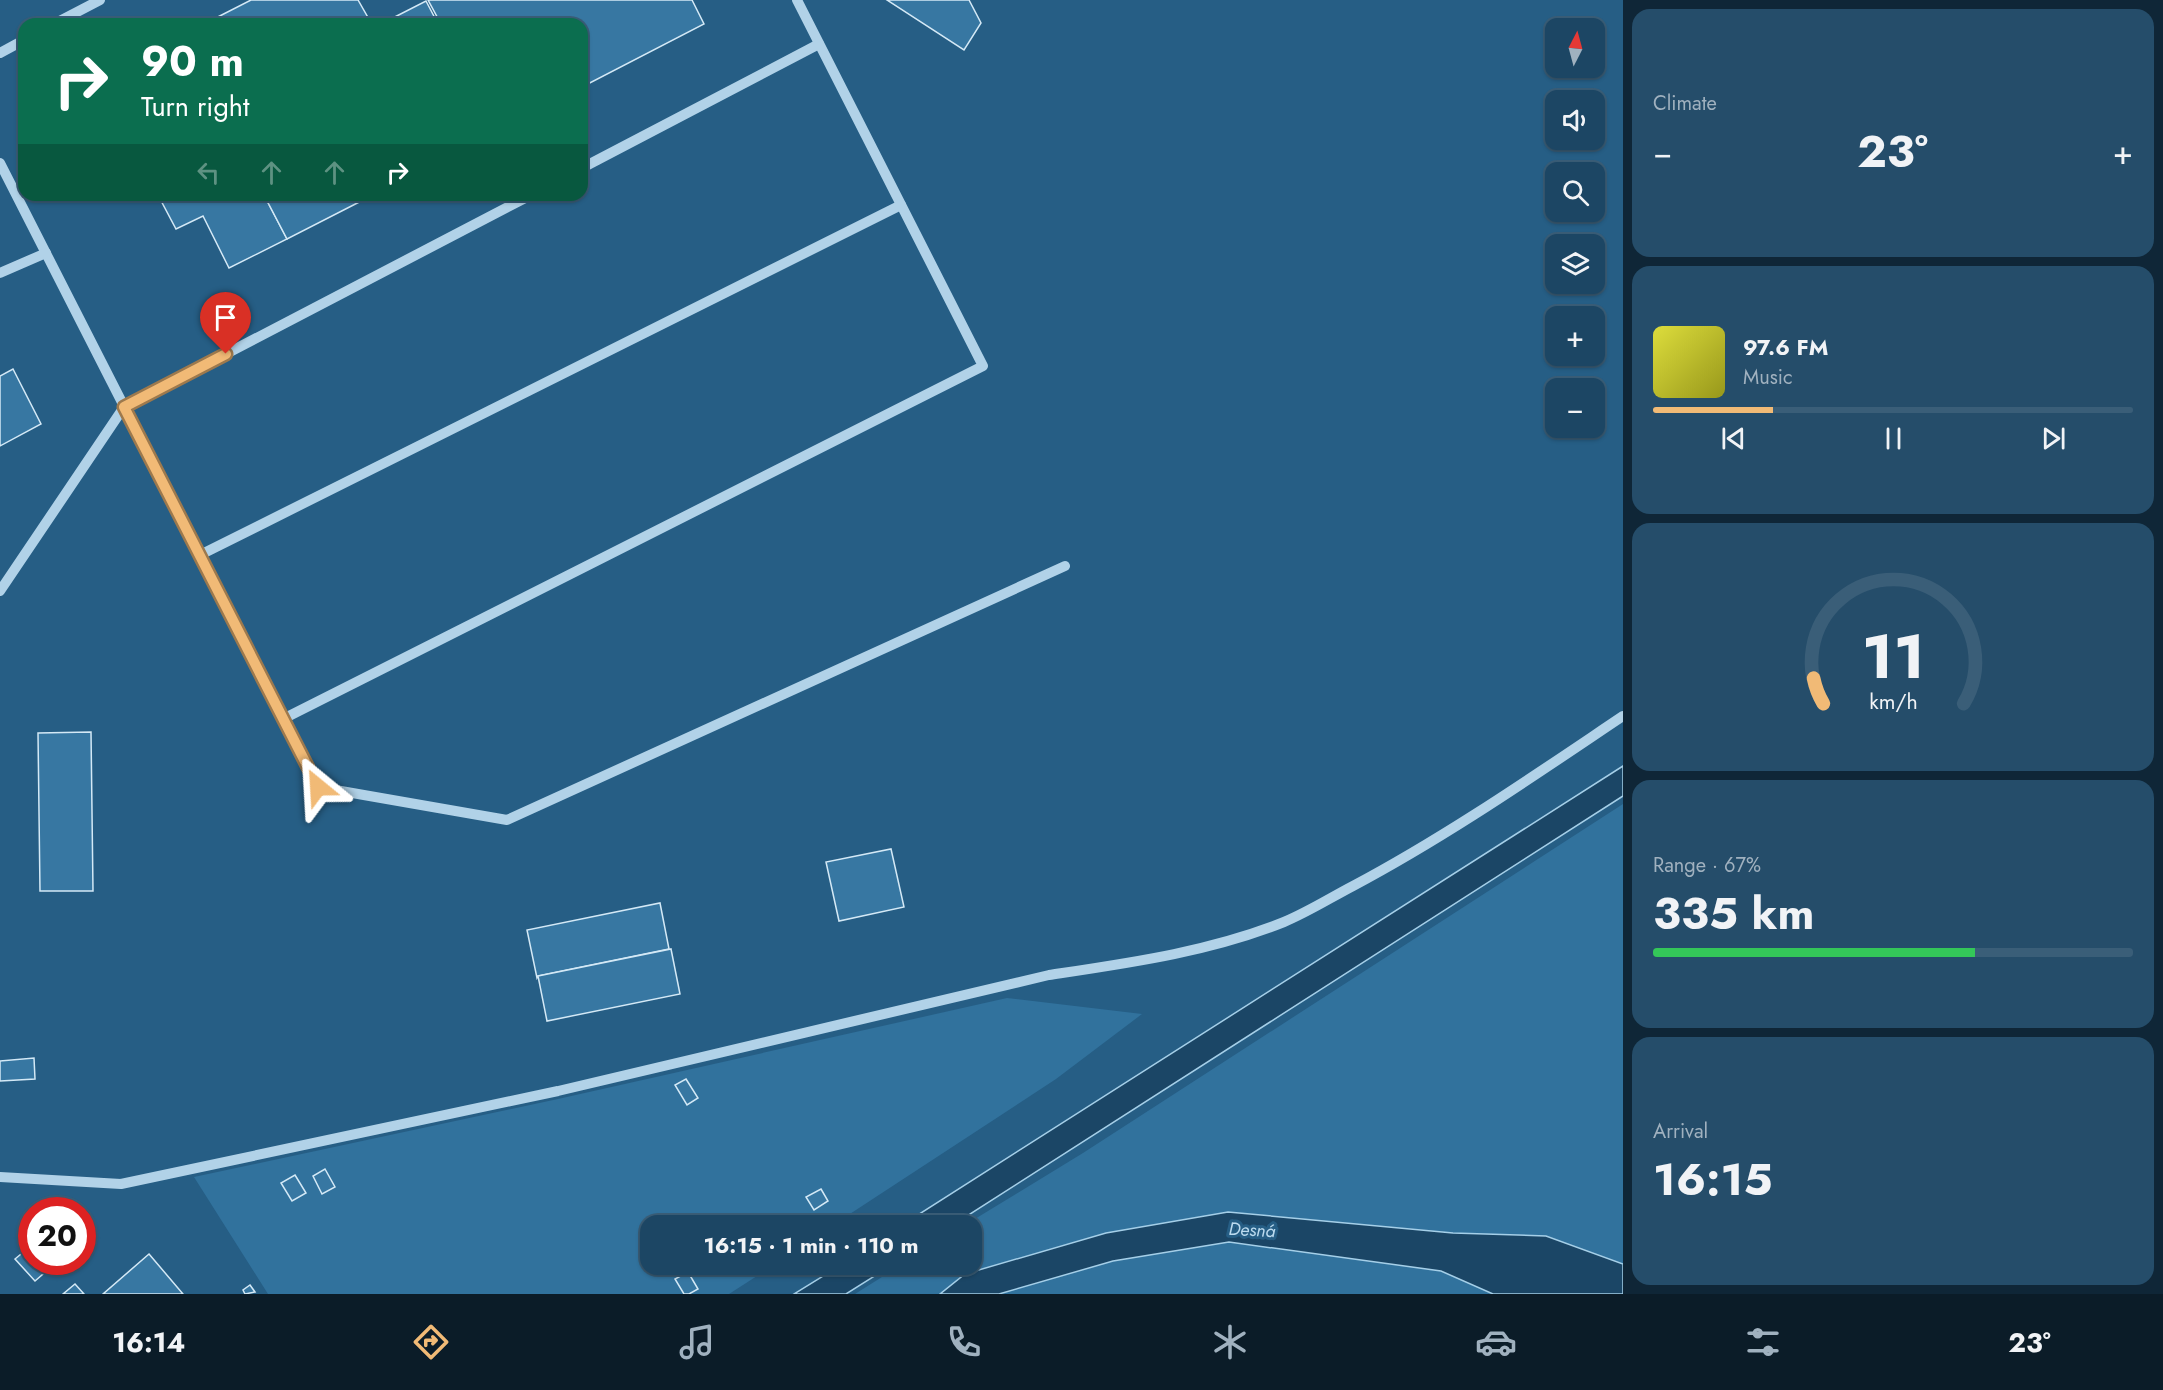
<!DOCTYPE html>
<meta charset="utf-8">
<style>
:root{--surface:#1c4664;--page:#254d6a;--text:#f1f3f6;--muted:#a0b1bf;--line:#3a5e78;--accent:#f1ba76}
body{margin:0;font-family:Jost,sans-serif;background:var(--page);color:var(--text);height:100vh;display:flex;flex-direction:column;font-size:22px;white-space:nowrap}
*{box-sizing:border-box;margin:0}
p{font-size:20px;color:var(--muted)}
.icon{flex:none;width:33px;height:33px;fill:none;stroke:currentColor;stroke-width:2;stroke-linecap:round;stroke-linejoin:round}
.map{position:relative;flex:1;overflow:hidden}
.sheet{display:flex;flex-direction:column;gap:9px;padding:9px;background:#0f2637;width:540px}
.sheet>*{flex:none}
.top-card{position:absolute;left:18px;top:18px;width:570px;height:183px;border-radius:18px;box-shadow:0 2px 4px #0004,0 0 0 2px var(--line);background:#0b6e4f;color:#fff;overflow:hidden}
.needle{width:39px;rotate:6deg}
.tools{position:absolute;left:1545px;top:18px;display:grid;gap:12px}
.tools a{display:grid;place-items:center;width:60px;height:60px;border-radius:12px;background:var(--surface);box-shadow:0 2px 4px #0004,0 0 0 2px var(--line);font-size:30px}
.speed{position:absolute;left:18px;top:1197px;display:flex;gap:12px;font-size:30px;font-weight:700;text-align:center}
.speed>*{display:grid;place-content:center;width:78px;height:78px;border-radius:50%;background:var(--surface);box-shadow:0 2px 4px #0004,0 0 0 2px var(--line);line-height:1}
.speed .limit{border:9px solid #d22;background:#fff;color:#111}
.pin{position:absolute;display:grid;place-items:center;width:51px;height:51px;color:#fff;margin:-62px -26px;border-radius:50% 50% 50% 0;rotate:-45deg;box-shadow:0 0 6px #0007}
.pin .icon{rotate:45deg}
.me{position:absolute;width:66px;margin:-33px;rotate:333deg;stroke-linejoin:round;filter:drop-shadow(0 0 4px #0008)}
.turn{display:flex;align-items:center;gap:21px;height:126px;padding:0 24px;font-size:27px}
.turn .icon{width:78px;height:78px;stroke-width:2.5}
.turn b{display:block;font-size:42px;line-height:51px}
.lanes{display:flex;align-items:center;height:57px;padding:0 24px;background:#0003;justify-content:center;gap:30px;direction:ltr}
.lanes .off{opacity:.35}
.big{font-size:45px;font-weight:700;line-height:1.1}
.sheet .tile{flex:1;display:flex;flex-direction:column;justify-content:center;gap:9px;min-width:0;padding:0 21px;border-radius:18px;background:var(--page)}
.sheet .dial{align-items:center;gap:0}
.dial svg{height:156px;overflow:visible;fill:none;stroke:var(--line);stroke-width:7;stroke-linecap:round;text-anchor:middle}
.dial text{fill:var(--text);stroke:none}
.song{display:flex;align-items:center;gap:18px}
.cover{width:72px;height:72px;border-radius:9px;background:linear-gradient(135deg,hsl(60 70% 55%),hsl(60 70% 35%))}
.played{height:6px;border-radius:3px;background:linear-gradient(90deg,var(--accent) 25%,var(--line) 25%)}
.keys{display:flex;justify-content:space-around;direction:ltr}
.heat{display:flex;justify-content:space-between;align-items:center;font-size:33px;direction:ltr}
.charge{height:9px;border-radius:4px;background:linear-gradient(90deg,#34c759 67%,var(--line) 0)}
.trip{position:absolute;left:640px;top:1215px;width:342px;height:60px;border-radius:18px;background:var(--surface);box-shadow:0 2px 4px #0004,0 0 0 2px var(--line);font-weight:700;line-height:60px;text-align:center}
.menu{display:flex;height:96px;justify-content:space-around;align-items:center;background:#0b1c28;color:var(--muted)}
.menu .icon{width:42px;height:42px}
.menu .active{color:var(--accent)}
.menu b{font-size:27px;color:var(--text)}
main{display:flex;flex:1;min-height:0}
.map>svg:first-child{display:block}
</style>
<main>
<div class="map">
<svg width="1623" height="1294" viewBox="0 0 1623 1294">
<rect width="100%" height="100%" fill="#265e85"/>
<g fill="#31729d">
<path d="M1623 804V1264L1546 1236 1453 1233 1228 1212 1106 1233 965 1274 940 1294H855L901 1265 972 1264V1226L965 1225 1083 1153Z"/>
<path d="M1007 998 1142 1014 1056 1079 833 1225 651 1226V1264L774 1265 729 1294H268L194 1177 558 1099Z"/>
<path d="M1229 1242 1441 1271 1493 1294H999L1113 1261Z"/>
</g>
<g fill="#1b4666" stroke="#a5cfe8" stroke-width="1.5">
<path d="M1623 766V796L953 1225H902Z"/>
<path d="M1228 1212 1453 1233 1546 1236 1623 1264V1294H1493L1441 1271 1229 1242 1113 1261 999 1294H940L965 1274 1106 1233Z"/>
<path d="M841 1265H892L846 1294H794Z"/>
</g>
<g fill="#3777a2" stroke="#d4e9f6" stroke-width="1.5">
<path d="M251 0H358L370 21 365 24H204Z"/>
<path d="M428 0H692L704 24 582 87V24H441Z"/>
<path d="M887 0H969L981 23 964 50Z"/>
<path d="M426 1 438 24H381Z"/>
<path d="M158 195H264L287 239 229 268 203 216 176 229Z"/>
<path d="M264 195H373L287 239Z"/>
<path d="M13 369 41 424 0 446V376Z"/>
<path d="M91 732 93 891H40L38 733Z"/>
<path d="M891 849 904 907 839 921 826 862Z"/>
<path d="M660 903 669 949 538 976 537 978 527 930Z"/>
<path d="M671 949 680 994 547 1021 538 976Z"/>
<path d="M34 1058 35 1079 0 1081V1061Z"/>
<path d="M686 1079 698 1098 687 1105 675 1085Z"/>
<path d="M325 1169 335 1187 322 1194 313 1176Z"/>
<path d="M295 1175 306 1193 292 1201 281 1183Z"/>
<path d="M821 1189 828 1201 814 1210 806 1197Z"/>
<path d="M771 1216 778 1226H760L759 1224Z"/>
<path d="M32 1245V1262H57L35 1281 15 1259Z"/>
<path d="M149 1254 183 1294H103Z"/>
<path d="M688 1272 698 1289 689 1294H684L675 1279Z"/>
<path d="M75 1284 84 1294H63Z"/>
<path d="M250 1285 255 1292 245 1294 243 1290Z"/>
</g>
<g fill="none" stroke-linecap="round" stroke-linejoin="round">
<g stroke="#b1d2e8" stroke-width="10">
<path d="M54 24 100 0"/>
<path d="M0 53 24 40"/>
<path d="M0 163 318 787 507 820 1065 566"/>
<path d="M582 168 819 44"/>
<path d="M0 273 46 253"/>
<path d="M200 555 901 205"/>
<path d="M0 591 124 407 531 195"/>
<path d="M283 719 983 366 797 0"/>
<path d="M0 1177 121 1184 558 1091 1049 975C1129 963 1209 952 1284 922 1308 912 1330 898 1353 886 1447 836 1535 775 1623 716"/>
</g>
</g>
<g fill="none" stroke-linecap="round" stroke-linejoin="round">
<g stroke="#9d794d" stroke-width="15">
<path id="route" d="M226 354 124 407 318 787"/>
</g>
<use href="#route" stroke="#f1ba76" stroke-width="10"/>
</g>
<g text-anchor="middle" stroke-width="6" stroke-linejoin="round" paint-order="stroke">
<g font-size="18" font-style="italic" fill="#bcdbef" stroke="#265e85">
<text transform="translate(1252 1230) rotate(3)" y="6">Desná</text>
</g>
</g>
</svg>
<div class="tools">
<a><svg class="needle" viewBox="-14 -14 28 28"><path d="M0-13l5 13h-10z" fill="#e53935"/><path d="M0 13l5-13h-10z" fill="#a0b1bf"/></svg></a>
<a><svg class="icon" aria-label="sound" viewBox="0 0 24 24"><path d="M4 9h4l5-4v14l-5-4H4zM17 9q2 3 0 6"/></svg></a>
<a><svg class="icon" aria-label="search" viewBox="0 0 24 24"><circle cx="10" cy="10" r="6"/><path d="M15 15l6 6"/></svg></a>
<a><svg class="icon" aria-label="layers" viewBox="0 0 24 24"><path d="M12 4l9 5-9 5-9-5zM3 14l9 5 9-5"/></svg></a>
<a>+</a>
<a>−</a>
</div>
<div class="speed"><div class="limit">20</div></div>
<div class="pin" style="left:226px;top:354px;background:#d93025"><svg class="icon" aria-label="arrive" viewBox="0 0 24 24"><path d="M6 21V4h12l-3 4 3 4H6"/></svg></div>
<svg class="me" style="left:318px;top:787px" viewBox="-20 -20 40 40"><path d="M0-17L14 15 0 8-14 15z" fill="#f1ba76" stroke="#fff" stroke-width="4"/></svg>
<div class="trip">16:15 · 1 min · 110 m</div>
<div class="top-card">
<div class="turn"><svg class="icon" aria-label="right" viewBox="0 0 24 24"><path d="M7 20v-9h11M14 6l5 5-5 5"/></svg><div><b>90 m</b>Turn right</div></div>
<div class="lanes"><svg class="icon off" aria-label="left" viewBox="0 0 24 24"><path d="M17 20v-9H6M10 6l-5 5 5 5"/></svg><svg class="icon off" aria-label="ahead" viewBox="0 0 24 24"><path d="M12 20V5M6 11l6-6 6 6"/></svg><svg class="icon off" aria-label="ahead" viewBox="0 0 24 24"><path d="M12 20V5M6 11l6-6 6 6"/></svg><svg class="icon" aria-label="right" viewBox="0 0 24 24"><path d="M7 20v-9h11M14 6l5 5-5 5"/></svg></div>
</div>
</div>
<section class="sheet">
<div class="tile"><p>Climate</p>
<div class="heat"><a>−</a><b class="big">23°</b><a>+</a></div>
</div>
<div class="tile">
<div class="song"><i class="cover"></i><div><b>97.6 FM</b><p>Music</p></div></div>
<div class="played"></div>
<div class="keys"><svg class="icon" aria-label="previous" viewBox="0 0 24 24"><path d="M18 5L8 12l10 7zM5 5v14"/></svg><svg class="icon" aria-label="pause" viewBox="0 0 24 24"><path d="M8 5v14M16 5v14"/></svg><svg class="icon" aria-label="next" viewBox="0 0 24 24"><path d="M6 5l10 7-10 7zM19 5v14"/></svg></div>
</div>
<div class="tile dial"><svg viewBox="0 0 100 80">
<path d="M14 69A42 42 0 1 1 86 69"/>
<path d="M14 69A42 42 0 0 1 9 56" stroke="#f1ba76"/>
<text x="50" y="56" font-size="32" font-weight="700">11</text>
<text x="50" y="72" font-size="11">km/h</text>
</svg></div>
<div class="tile"><p>Range · 67%</p><b class="big">335 km</b><div class="charge"></div></div>
<div class="tile"><p>Arrival</p><b class="big">16:15</b></div>
</section>
</main>
<nav class="menu">
<b>16:14</b>
<svg class="icon active" aria-label="directions" viewBox="0 0 24 24"><path d="M12 3l9 9-9 9-9-9zM9 14v-3h6M13 9l2 2-2 2"/></svg>
<svg class="icon" aria-label="music" viewBox="0 0 24 24"><path d="M9 18V5l10-2v13"/><circle cx="6" cy="18" r="3"/><circle cx="16" cy="16" r="3"/></svg>
<svg class="icon" aria-label="phone" viewBox="0 0 24 24"><path d="M5 4h4l2 5-3 2q2 4 5 5l2-3 5 2v4C11 20 4 13 5 4z"/></svg>
<svg class="icon" aria-label="climate" viewBox="0 0 24 24"><path d="M12 3v18M4 7l16 10M4 17L20 7"/></svg>
<svg class="icon" aria-label="car" viewBox="0 0 24 24"><path d="M5 17H2v-5l4-1 3-4h7l3 4 3 1v5h-3M9 17h6M6 11h13"/><circle cx="7" cy="17" r="2"/><circle cx="17" cy="17" r="2"/></svg>
<svg class="icon" aria-label="filters" viewBox="0 0 24 24"><path d="M4 7h16M4 17h16"/><circle cx="9" cy="7" r="2"/><circle cx="15" cy="17" r="2"/></svg>
<b>23°</b>
</nav>
